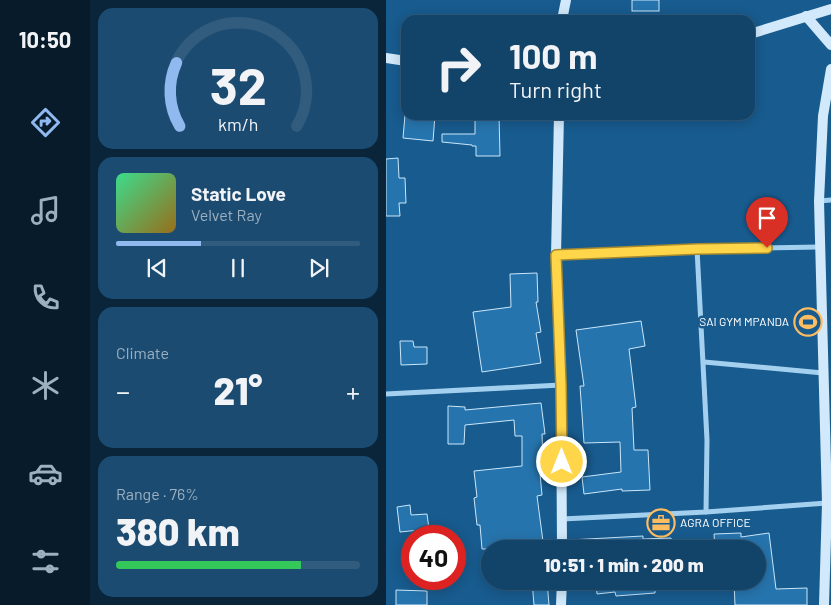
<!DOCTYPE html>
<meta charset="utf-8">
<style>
:root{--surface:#12446a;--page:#1b4b70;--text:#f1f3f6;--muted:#9cb0c1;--line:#315c7e;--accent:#90b9f0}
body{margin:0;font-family:Barlow,sans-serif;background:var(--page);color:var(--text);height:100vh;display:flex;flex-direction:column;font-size:19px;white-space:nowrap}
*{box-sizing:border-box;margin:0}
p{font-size:16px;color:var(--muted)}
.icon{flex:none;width:28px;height:28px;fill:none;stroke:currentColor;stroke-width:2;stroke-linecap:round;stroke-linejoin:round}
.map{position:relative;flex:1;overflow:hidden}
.side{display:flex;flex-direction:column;gap:8px;padding:8px;background:#0a253a;width:296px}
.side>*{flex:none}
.top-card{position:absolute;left:15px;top:15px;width:354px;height:105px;border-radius:15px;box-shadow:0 2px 12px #0003,0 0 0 1px var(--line);background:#12446a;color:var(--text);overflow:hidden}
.speed{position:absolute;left:15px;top:525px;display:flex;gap:10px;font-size:25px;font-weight:700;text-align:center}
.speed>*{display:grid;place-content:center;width:65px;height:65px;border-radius:50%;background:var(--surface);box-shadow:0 2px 12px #0003,0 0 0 1px var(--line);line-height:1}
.speed .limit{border:8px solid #d22;background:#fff;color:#111}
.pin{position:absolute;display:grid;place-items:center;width:42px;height:42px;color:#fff;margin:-51px -21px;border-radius:50% 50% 50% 0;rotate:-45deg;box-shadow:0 0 5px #0007}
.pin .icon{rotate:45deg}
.me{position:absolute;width:55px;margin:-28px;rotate:0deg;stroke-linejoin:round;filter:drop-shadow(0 0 4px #0008)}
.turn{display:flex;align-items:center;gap:18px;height:105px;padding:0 25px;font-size:22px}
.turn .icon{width:65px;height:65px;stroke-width:2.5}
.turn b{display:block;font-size:35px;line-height:42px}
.big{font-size:38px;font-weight:800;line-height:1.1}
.side .tile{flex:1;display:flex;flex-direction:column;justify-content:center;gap:8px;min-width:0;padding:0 18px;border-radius:15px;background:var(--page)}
.side .dial{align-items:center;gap:0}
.dial svg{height:130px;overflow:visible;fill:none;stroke:var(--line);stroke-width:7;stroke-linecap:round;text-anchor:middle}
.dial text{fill:var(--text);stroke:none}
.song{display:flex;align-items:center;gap:15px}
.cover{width:60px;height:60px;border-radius:8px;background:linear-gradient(135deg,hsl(150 70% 55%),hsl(40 70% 35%))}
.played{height:5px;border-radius:2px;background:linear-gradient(90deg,var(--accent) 35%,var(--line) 35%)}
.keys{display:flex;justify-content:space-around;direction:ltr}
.heat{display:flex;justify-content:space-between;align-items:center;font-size:28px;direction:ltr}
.charge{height:8px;border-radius:4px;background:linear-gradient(90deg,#34c759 76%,var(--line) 0)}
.trip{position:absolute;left:95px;top:540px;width:285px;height:50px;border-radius:25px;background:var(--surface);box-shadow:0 2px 12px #0003,0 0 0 1px var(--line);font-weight:800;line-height:50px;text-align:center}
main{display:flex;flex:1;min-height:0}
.dock{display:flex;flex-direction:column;width:90px;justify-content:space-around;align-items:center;background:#071b2a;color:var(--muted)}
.dock .icon{width:35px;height:35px}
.dock .selected{color:var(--accent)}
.dock b{font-size:22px;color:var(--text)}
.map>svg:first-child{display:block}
</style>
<main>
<nav class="dock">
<b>10:50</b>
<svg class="icon selected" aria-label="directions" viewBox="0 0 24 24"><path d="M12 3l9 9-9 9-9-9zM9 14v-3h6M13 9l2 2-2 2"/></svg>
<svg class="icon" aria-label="music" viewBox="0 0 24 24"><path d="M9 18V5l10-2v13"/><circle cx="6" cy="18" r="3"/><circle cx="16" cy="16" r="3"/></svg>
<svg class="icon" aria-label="phone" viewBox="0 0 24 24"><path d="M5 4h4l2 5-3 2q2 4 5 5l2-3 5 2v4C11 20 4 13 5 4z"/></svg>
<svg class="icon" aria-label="climate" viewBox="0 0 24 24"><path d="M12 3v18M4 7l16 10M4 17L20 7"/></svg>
<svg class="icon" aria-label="car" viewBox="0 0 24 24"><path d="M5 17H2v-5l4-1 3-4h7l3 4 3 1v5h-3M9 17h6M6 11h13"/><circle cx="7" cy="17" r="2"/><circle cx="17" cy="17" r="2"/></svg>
<svg class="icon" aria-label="filters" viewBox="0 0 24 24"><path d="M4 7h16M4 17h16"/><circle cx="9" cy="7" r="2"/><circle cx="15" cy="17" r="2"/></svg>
</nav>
<section class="side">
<div class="tile dial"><svg viewBox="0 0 100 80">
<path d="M14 69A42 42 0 1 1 86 69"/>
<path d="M14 69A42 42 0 0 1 12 30" stroke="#90b9f0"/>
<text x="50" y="56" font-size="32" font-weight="700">32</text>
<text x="50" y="72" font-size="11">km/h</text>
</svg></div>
<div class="tile">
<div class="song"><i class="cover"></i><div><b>Static Love</b><p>Velvet Ray</p></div></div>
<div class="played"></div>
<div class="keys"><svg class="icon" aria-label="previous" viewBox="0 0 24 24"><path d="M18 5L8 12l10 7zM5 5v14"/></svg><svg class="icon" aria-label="pause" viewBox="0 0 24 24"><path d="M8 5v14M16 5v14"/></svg><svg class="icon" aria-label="next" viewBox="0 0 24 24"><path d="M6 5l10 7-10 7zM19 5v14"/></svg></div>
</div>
<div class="tile"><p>Climate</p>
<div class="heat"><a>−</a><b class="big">21°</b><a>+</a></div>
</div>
<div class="tile"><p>Range · 76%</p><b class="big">380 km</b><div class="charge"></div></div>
</section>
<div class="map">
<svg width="445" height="605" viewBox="0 0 445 605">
<rect width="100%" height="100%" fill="#185b8e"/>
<g fill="#2674ad" stroke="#cae7fb">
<rect x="246" y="0" width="27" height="11"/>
<path d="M19 115H49L47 141 17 138Z"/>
<path d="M89 115H113L114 156H90V146H86V145L56 142V134H89Z"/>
<path d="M12 158 13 178H19L20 203H13L14 216H0V159Z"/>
<path d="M151 273 152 302H150L155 332 150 333 155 363 96 372 87 312 125 307 124 274Z"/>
<path d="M255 321 259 346 243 349 250 407 246 408 248 450H262L264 490 236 491V489L198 494 196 477 235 472 234 442 198 443 194 386H198L190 330Z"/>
<path d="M14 341H27L28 347H41V364L15 365Z"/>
<path d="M155 403 159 434H156L157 463H153L156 495 151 496 158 549H96L94 525H91L88 498 91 497 88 471 136 466V436H129L128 420 79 425 78 444H62V406L79 407V410Z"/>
<path d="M24 505 25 515 41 514 43 529 14 532 11 507Z"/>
<path d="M355 533V537L383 533 390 589 421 588V605H349L348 583 371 581V549H329L328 534Z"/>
<path d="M257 536V539L285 538 286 549H183V540Z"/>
<path d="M146 581H161L163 605H148Z"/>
<path d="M210 581H269V593L230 596 229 592 211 594Z"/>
<path d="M10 590 41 591V605H10Z"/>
</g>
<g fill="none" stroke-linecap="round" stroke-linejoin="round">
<g stroke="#a4d0ef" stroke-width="5">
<path d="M433 201 445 200"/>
<path d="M311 249 321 440 320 512"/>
<path d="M170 255 311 249 433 247"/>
<path d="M318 362 437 373"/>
<path d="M0 394 175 385"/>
<path d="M176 519 320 512 441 503"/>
</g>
<g stroke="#d1e9fa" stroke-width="10">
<path d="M420 16 445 45"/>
<path d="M176 20 180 0"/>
<path d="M364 34 445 9"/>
<path d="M0 58 20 61"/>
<path d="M173 115 170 255 175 385 176 549"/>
<path d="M175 605 176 581"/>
<path d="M438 605 441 503 433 201 437 116 445 69"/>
</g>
</g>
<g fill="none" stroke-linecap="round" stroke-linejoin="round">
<g stroke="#a68a30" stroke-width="12">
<path id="route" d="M176 462 175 385 170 255 311 249 381 248"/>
</g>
<use href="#route" stroke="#ffd54a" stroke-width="9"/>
</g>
<defs>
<g id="stadium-ring" transform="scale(1.4375)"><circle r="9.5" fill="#185b8e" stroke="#ffbd62" stroke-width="1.5"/><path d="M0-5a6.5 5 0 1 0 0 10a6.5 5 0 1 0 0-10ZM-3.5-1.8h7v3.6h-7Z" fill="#ffbd62"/></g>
<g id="office-ring" transform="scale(1.4375)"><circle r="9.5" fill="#185b8e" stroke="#ffbd62" stroke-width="1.5"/><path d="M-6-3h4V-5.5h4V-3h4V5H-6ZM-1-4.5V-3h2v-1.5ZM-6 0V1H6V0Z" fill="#ffbd62"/></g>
</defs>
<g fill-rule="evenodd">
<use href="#stadium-ring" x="422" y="322"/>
<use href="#office-ring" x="275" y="523"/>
</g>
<g text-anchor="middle" stroke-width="5" stroke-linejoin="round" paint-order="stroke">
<g font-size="12" fill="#fff" stroke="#185b8e" text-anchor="end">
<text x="403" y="326">SAI GYM MPANDA</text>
<text x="294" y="527" text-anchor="start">AGRA OFFICE</text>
</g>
</g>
</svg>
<div class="speed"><div class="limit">40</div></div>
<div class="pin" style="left:381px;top:248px;background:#d93025"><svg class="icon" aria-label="arrive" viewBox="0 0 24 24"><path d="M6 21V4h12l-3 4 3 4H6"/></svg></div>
<svg class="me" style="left:176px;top:462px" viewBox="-20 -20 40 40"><circle r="17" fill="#ffd54a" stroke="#fff" stroke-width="3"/><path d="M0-11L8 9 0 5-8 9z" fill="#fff"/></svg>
<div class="trip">10:51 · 1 min · 200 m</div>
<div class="top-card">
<div class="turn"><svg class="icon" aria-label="right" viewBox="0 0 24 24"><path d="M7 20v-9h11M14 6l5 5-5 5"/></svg><div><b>100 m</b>Turn right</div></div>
</div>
</div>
</main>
